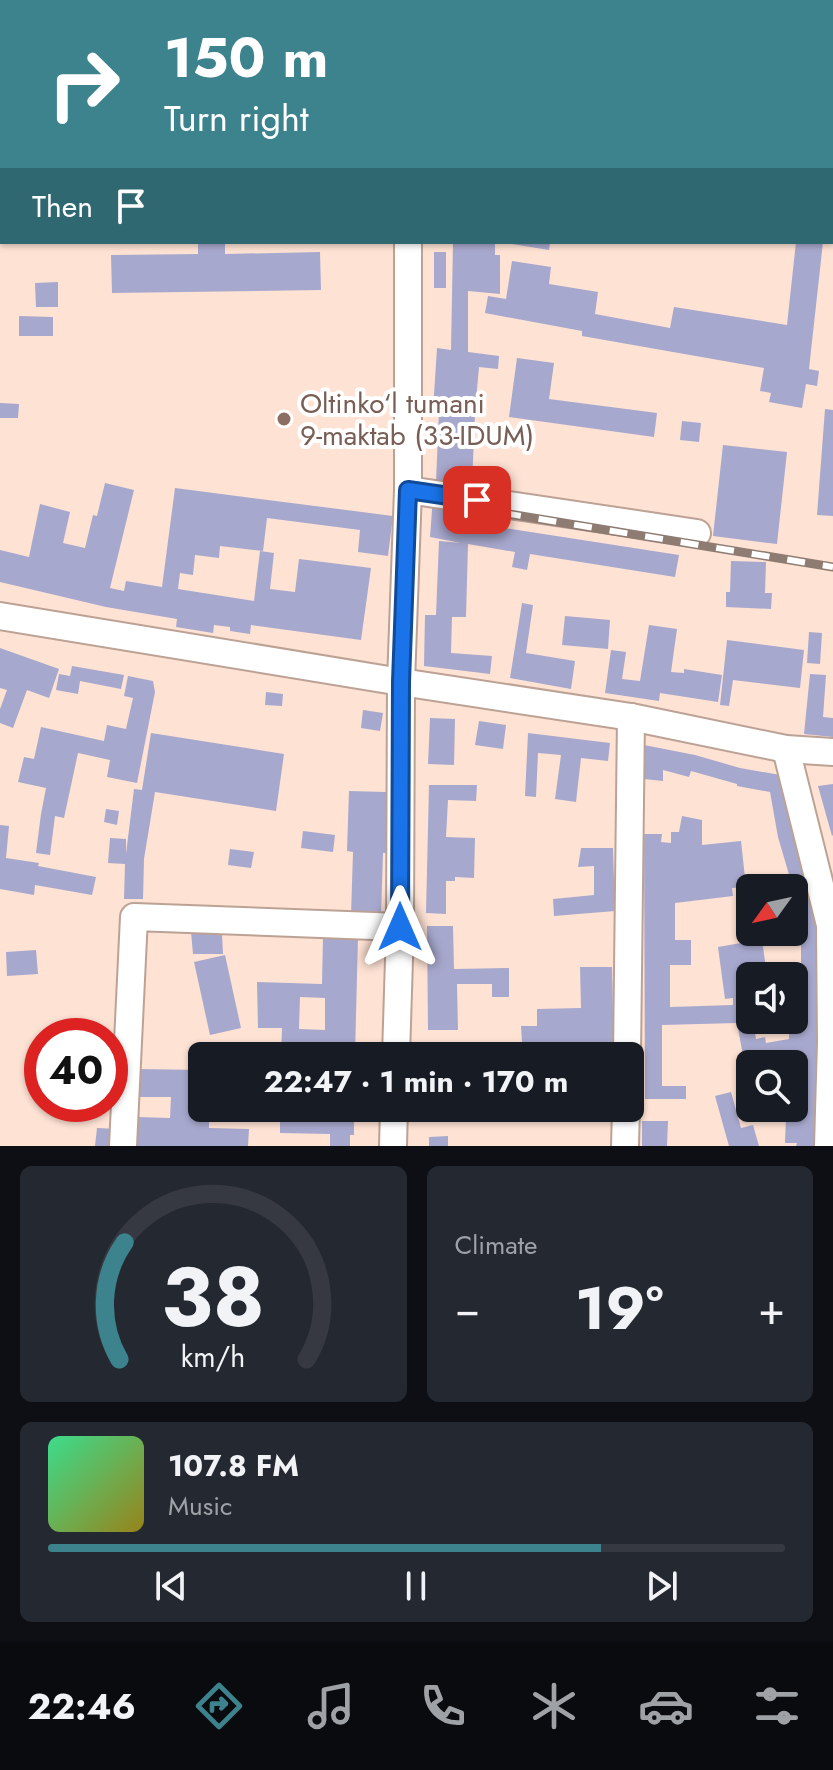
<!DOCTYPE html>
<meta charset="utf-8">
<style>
:root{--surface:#171b24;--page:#242831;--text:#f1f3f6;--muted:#9ea1a6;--line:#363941;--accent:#3d838e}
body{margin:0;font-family:Jost,sans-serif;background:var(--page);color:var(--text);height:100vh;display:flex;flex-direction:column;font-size:30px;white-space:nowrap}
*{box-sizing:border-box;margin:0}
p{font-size:26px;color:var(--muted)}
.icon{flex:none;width:44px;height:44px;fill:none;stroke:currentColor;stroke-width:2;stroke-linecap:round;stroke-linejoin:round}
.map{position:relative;height:1146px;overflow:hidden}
.sheet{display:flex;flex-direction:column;gap:20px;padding:20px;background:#0d0f14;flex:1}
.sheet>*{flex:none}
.hud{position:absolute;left:0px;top:0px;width:834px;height:244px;box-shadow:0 2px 6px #0004;background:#3d838e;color:#fff;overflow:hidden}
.needle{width:52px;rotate:237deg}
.tools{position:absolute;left:736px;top:874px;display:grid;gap:16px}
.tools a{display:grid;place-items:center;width:72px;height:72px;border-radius:12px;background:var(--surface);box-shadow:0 2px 6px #0004;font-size:40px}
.speed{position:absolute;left:24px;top:1018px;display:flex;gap:16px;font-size:40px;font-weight:700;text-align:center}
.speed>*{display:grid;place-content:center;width:104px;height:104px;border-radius:50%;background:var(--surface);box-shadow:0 2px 6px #0004;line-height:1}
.speed .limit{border:12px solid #d22;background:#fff;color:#111}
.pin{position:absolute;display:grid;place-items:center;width:68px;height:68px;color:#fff;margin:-34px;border-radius:16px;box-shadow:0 4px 12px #0006}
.me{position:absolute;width:88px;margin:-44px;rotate:0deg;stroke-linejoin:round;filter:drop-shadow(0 0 6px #0008)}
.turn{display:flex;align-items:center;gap:28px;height:168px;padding:0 32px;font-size:36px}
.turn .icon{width:104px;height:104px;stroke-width:2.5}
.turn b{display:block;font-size:56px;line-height:68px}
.then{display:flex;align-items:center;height:76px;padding:0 32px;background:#0003;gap:16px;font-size:30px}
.big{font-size:60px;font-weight:700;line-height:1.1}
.sheet .tile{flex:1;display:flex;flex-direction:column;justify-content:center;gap:12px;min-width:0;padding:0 28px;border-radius:12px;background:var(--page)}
.sheet .dial{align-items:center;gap:0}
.dial svg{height:208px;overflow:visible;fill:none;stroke:var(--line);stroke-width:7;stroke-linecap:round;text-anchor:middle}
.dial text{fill:var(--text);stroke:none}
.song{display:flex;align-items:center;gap:24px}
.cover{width:96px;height:96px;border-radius:12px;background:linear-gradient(135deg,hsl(150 70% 55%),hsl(50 70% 35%))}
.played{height:8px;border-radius:4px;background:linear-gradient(90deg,var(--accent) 75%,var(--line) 75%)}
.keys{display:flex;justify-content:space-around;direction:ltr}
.heat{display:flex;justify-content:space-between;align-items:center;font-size:44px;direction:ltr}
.sheet .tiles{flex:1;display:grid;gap:20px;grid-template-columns:1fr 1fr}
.tile:last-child{grid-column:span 2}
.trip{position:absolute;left:188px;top:1042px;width:456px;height:80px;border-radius:12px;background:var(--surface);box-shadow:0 2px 6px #0004;font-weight:700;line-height:80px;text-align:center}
.menu{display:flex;height:128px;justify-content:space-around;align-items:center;background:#090b0e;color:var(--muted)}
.menu .icon{width:56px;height:56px}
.menu .on{color:var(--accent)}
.menu b{font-size:36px;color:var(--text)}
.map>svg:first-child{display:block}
</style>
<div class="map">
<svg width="833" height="1146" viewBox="0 0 833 1146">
<rect width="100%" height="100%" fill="#fee2d4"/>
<g fill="#a7a8cd" fill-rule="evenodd">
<path d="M198 242H225V254L320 252 321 290 112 293 111 255 198 254Z"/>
<path d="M453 242H495V255H500V294L468 291V352L499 356 498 369 479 367 475 411 433 410 437 348 451 350Z"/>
<path d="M512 242H550L549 250 512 244Z"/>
<path d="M796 242H823L809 369 819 371 817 386 806 384 802 408 769 402 771 393 760 391 764 368 582 336V331L485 313 488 296 506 299 512 261 551 267 549 284 598 292 595 314 670 328 674 307 787 325Z"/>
<rect x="434" y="252" width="12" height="36"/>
<path d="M58 282V307H36L35 283Z"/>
<path d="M19 316 53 317V336H19Z"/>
<path d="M517 358 554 363 549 399 657 413 654 437 509 417Z"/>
<path d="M0 403 19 404 18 418H0Z"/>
<path d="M825 409 833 410V516L817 515Z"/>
<path d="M439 412 475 414 472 484 436 482Z"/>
<path d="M682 421 701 423 699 442 680 440Z"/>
<path d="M723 445 787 452 777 544 713 536Z"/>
<path d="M105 483 134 490 110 588 124 591 126 581 162 587 175 488 393 516 388 556 358 552 360 530 267 518 263 551 220 546 219 558 195 555 193 575 180 573 178 589 254 601 260 551 274 553 270 589 295 592 299 559 371 568 361 640 251 625 250 634 230 631V627L214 625 213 633 176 627 177 619 106 607 0 582V550L29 557 40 504 70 512 63 543 85 548 93 515 97 516Z"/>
<path d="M433 496 496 505 492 526 679 555 675 577 530 554 527 570 512 567 515 552 468 544 466 617H452L451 653 492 656 490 674 424 666 425 615H436L439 541 461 543 430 537Z"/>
<path d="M731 561 766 562 765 593H772L771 609 726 607V592H730Z"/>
<path d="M522 603 533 605 526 653 575 661 571 689 510 678Z"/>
<path d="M565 616 610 620 608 649 562 645Z"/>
<path d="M649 625 677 629 671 672 684 673V669L722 675 718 702 660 693 659 701 605 693 611 650 626 652 622 679 640 681Z"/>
<path d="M809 632 822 633 820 664 807 663Z"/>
<path d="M727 640 804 650 800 688 733 680 729 706 720 705Z"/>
<path d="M0 648 59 669 49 698 27 690 13 728 0 723V709L7 690 0 688Z"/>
<path d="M72 666 124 675 121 689 80 681 78 694 56 690 59 674 70 676Z"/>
<path d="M810 674 826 675 823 717 833 718V737L804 734Z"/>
<path d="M128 676 153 681 155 692 137 783 107 777 110 760 78 753 64 818 55 816 50 855 36 853 41 814 46 788 18 782 24 757 34 759 41 727 104 741 107 725 126 729 133 698 124 696Z"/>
<path d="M266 692 283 694 282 706 265 705Z"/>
<path d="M363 710 383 713 380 731 361 728Z"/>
<path d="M430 718 455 719 454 765 428 764Z"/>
<path d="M479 721 506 725 503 749 475 745Z"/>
<path d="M151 733 284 754 276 811 155 792 144 859 143 899H124L125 864 108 863 110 838 126 839V854L134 789 142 790Z"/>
<path d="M528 733 610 743 608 761 581 758 576 802 555 799 561 755 538 753 536 797 525 796Z"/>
<path d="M644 745 695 755 740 768 786 776 819 908 818 1146H796L797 1143H785L786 1118 775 1119V1108H794V1064H789V1056H768L744 1061 737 1023 662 1025V1086H686V1099H645L644 834H662L661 842 671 843V832H679L682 816 702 820V845L741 841 746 887 732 888 733 896 675 903V940H691V965H670V1007L733 1005V998L725 999 718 947 741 943 737 919 750 917V932H761L767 976H750V1020H753L756 1039 765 1037 766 1043 789 1039V1020H794V978L801 977V910L794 911V895H795L778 837 770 792 737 786V784L691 771 689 777 663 770V781L644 779Z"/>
<path d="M833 784V835L832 836 818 786Z"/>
<path d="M429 785H477L476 801 448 800 446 837 475 838 474 878 455 877V881H446V914L426 913Z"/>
<path d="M349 791 387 792 386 853H383L381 916 351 915 353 852 347 851Z"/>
<path d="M106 809 119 811 117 825 104 822Z"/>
<path d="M0 825 9 826 6 858 39 863 38 866 96 877 92 895 35 885 34 895 0 889Z"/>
<path d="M303 831 335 835 333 852 301 848Z"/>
<path d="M581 848H613L615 911 554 916 553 899 594 895V866L578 867Z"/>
<path d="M230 849 254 852 251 868 228 865Z"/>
<path d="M427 926H453L454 969 509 968V997H492V984H457L458 1030H428Z"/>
<path d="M191 932 222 934 223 954H193Z"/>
<path d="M323 935 358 936 355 1056H281L282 1028H258L257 982 322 984ZM300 997 325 998V1030L299 1029Z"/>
<path d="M36 950 38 974 7 976 6 952Z"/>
<path d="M225 955 241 1028 210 1035 194 962Z"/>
<path d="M580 967H612L614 1056H594V1043H522L521 1026H537V1009L581 1008Z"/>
<path d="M138 1069 202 1070V1108H209V1128L249 1129 248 1146H136V1117L170 1118 171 1097H137Z"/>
<path d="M731 1092 741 1128 753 1125 759 1146H729L715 1096Z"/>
<path d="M280 1108H292V1119L339 1121V1108H354V1135H350V1146H330V1134L280 1133Z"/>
<path d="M580 1108H610V1115L580 1116Z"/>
<path d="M642 1121H668L667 1146H642Z"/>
<path d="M97 1128 117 1129 116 1146H95Z"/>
<path d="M448 1136V1146H429V1137Z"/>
</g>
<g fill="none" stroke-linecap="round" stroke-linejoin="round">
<g stroke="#bca295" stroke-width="30">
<g id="minor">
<path d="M407 0V2"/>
<path d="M715 2V0"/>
<path d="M408 490 697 533"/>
<path d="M0 616 401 682 631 717 786 749 833 752"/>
<path d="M786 749 830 925 831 1042 828 1146"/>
<path d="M396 1056 400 927 401 682 408 490V242"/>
<path d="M627 1056 631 717"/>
<path d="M123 1146 134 917 400 927"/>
<path d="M393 1146 394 1108"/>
<path d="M625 1146 626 1108"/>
</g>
</g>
<use href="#minor" stroke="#fff" stroke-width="26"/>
<g stroke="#8e7b72" stroke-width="9">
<path id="rail" d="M503 513 833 567"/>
</g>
<use href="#rail" stroke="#fff" stroke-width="6" stroke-dasharray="18" stroke-linecap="butt"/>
</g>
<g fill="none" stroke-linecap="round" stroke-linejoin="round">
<g stroke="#114b97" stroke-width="20">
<path id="route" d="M400 927 401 682 408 490 477 500"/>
</g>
<use href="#route" stroke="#1a73e8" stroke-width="14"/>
</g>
<circle fill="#8d6e63" stroke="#fff" stroke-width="3" cx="284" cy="419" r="8"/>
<g text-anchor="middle" stroke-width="8" stroke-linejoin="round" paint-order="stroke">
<g font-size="28" fill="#785e54" stroke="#fff" text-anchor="start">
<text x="300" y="413">Oltinko‘l tumani<tspan x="300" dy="32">9-maktab (33-IDUM)</tspan></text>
</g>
</g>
</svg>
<div class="tools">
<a><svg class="needle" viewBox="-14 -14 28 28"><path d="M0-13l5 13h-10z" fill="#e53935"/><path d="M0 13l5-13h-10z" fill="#9ea1a6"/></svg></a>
<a><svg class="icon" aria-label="sound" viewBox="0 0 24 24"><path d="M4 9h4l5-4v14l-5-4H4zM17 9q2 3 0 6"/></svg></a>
<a><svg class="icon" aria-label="search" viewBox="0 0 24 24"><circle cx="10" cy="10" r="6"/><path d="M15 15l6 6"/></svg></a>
</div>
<div class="speed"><div class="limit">40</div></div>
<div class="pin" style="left:477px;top:500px;background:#d93025"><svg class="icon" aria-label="arrive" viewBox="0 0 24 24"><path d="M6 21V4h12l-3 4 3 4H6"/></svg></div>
<svg class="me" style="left:400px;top:927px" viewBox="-20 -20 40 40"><path d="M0-17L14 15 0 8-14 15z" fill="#1a73e8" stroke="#fff" stroke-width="4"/></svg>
<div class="trip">22:47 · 1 min · 170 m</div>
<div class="hud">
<div class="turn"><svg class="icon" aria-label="right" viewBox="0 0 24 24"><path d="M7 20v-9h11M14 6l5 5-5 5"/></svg><div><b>150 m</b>Turn right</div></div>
<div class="then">Then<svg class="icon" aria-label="arrive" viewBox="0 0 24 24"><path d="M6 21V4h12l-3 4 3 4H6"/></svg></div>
</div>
</div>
<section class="sheet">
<div class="tiles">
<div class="tile dial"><svg viewBox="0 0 100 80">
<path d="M14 69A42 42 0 1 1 86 69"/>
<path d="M14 69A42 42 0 0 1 16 24" stroke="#3d838e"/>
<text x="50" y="56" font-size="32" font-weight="700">38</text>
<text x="50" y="72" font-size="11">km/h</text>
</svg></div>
<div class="tile"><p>Climate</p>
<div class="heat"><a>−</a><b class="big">19°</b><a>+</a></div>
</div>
<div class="tile">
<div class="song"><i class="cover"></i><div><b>107.8 FM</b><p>Music</p></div></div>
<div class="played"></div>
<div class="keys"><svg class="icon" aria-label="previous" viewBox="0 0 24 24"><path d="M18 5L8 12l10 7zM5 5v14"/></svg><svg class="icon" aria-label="pause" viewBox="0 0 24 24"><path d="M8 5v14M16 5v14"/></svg><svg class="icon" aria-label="next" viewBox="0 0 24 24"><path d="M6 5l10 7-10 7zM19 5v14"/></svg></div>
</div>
</div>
</section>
<nav class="menu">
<b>22:46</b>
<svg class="icon on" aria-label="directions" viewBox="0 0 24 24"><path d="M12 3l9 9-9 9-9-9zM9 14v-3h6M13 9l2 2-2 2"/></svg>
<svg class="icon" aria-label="music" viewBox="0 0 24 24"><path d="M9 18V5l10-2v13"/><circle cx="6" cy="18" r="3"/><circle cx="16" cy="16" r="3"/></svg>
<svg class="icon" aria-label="phone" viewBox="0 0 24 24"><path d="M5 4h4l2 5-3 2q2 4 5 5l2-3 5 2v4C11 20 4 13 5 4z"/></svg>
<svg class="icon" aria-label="climate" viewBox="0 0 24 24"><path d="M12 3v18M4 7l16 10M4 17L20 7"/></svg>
<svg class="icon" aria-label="car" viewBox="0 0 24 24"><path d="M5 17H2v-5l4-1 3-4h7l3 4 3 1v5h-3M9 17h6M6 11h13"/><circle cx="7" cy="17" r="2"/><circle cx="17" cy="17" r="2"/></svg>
<svg class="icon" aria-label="filters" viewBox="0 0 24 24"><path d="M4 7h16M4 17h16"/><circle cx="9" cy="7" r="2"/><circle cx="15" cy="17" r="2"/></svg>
</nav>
